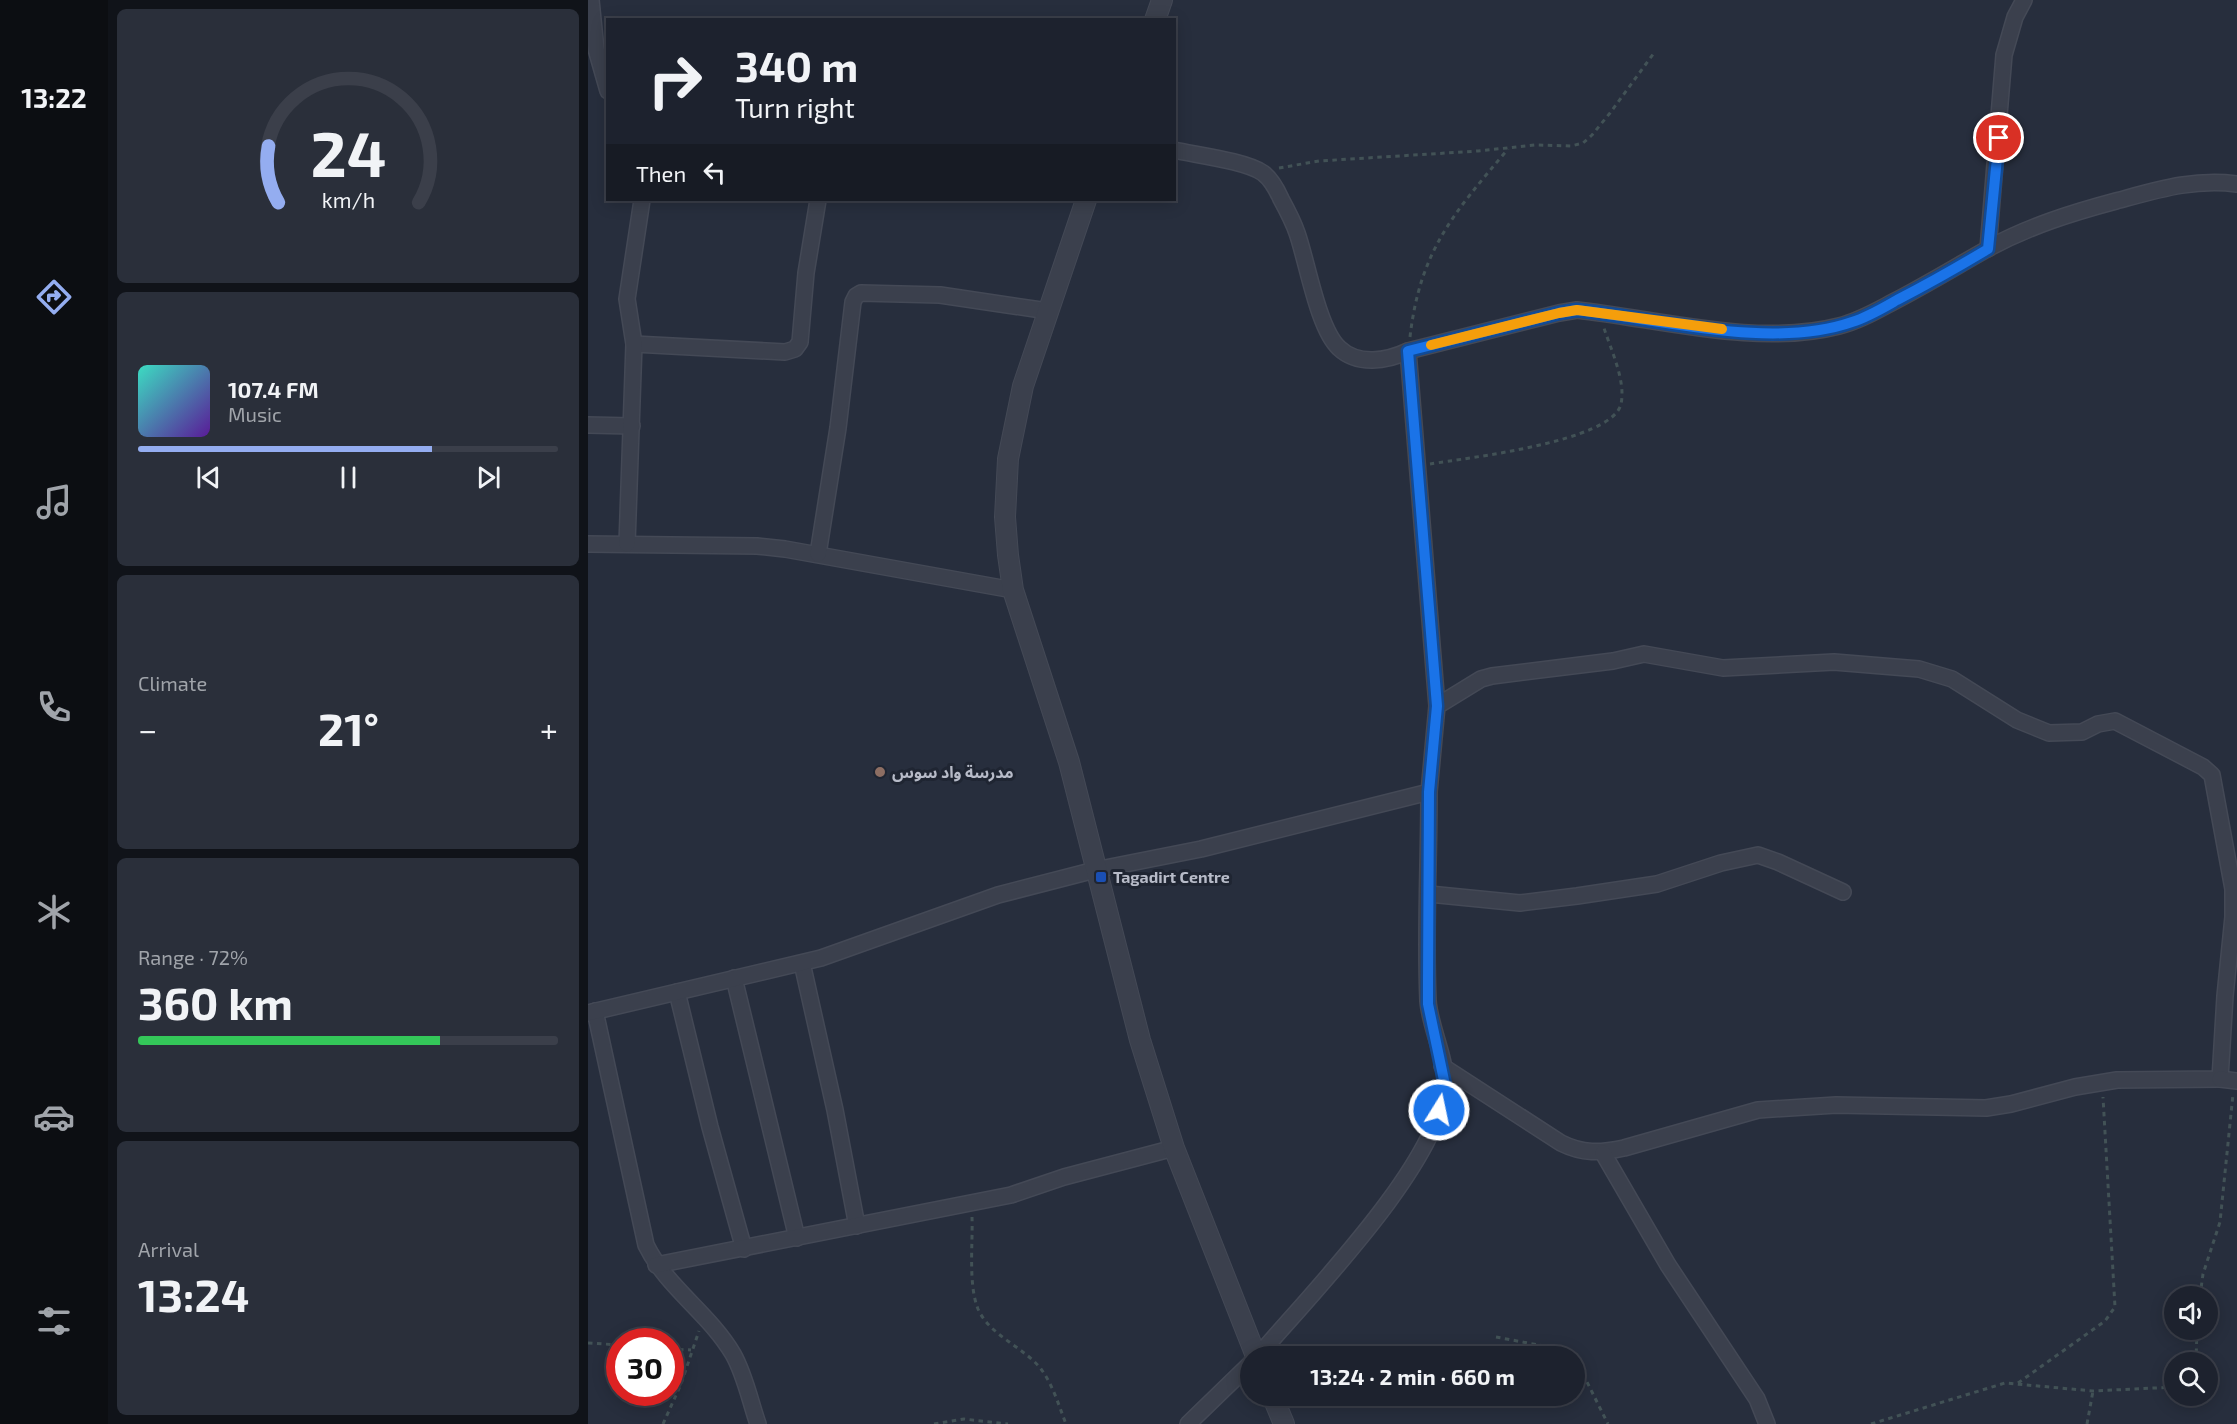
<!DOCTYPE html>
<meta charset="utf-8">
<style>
:root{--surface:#1d222e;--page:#2a2f3a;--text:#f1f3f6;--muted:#a0a4aa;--line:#3b3f4a;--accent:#94adf0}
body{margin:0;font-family:"Exo 2","Noto Sans Arabic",sans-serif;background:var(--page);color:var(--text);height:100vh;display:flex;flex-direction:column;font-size:22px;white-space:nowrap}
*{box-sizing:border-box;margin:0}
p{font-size:20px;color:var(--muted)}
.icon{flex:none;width:33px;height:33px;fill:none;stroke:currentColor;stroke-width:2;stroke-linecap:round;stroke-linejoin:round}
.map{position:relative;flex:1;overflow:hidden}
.panel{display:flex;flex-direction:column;gap:9px;padding:9px;background:#101319;width:480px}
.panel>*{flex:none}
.hud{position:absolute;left:18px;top:18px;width:570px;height:183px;border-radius:0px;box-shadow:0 3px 15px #0003,0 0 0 2px var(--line);background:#1d222e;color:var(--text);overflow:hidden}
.tools{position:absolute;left:1576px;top:1286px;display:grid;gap:12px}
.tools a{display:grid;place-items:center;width:54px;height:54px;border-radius:50%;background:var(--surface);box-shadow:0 3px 15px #0003,0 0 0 2px var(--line);font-size:30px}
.speed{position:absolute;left:18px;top:1328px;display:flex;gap:12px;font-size:30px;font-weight:700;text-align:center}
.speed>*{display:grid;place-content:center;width:78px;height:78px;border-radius:50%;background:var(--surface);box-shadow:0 3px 15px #0003,0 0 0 2px var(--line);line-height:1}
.speed .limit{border:9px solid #d22;background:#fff;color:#111}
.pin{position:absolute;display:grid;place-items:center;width:51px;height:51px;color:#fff;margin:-26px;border:3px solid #fff;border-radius:50%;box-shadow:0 2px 6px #0007}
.me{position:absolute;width:66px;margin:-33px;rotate:10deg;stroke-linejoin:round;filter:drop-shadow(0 0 4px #0008)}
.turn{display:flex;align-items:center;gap:21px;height:126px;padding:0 30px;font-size:27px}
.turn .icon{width:78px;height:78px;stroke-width:2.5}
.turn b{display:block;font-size:42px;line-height:51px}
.then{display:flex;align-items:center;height:57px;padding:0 30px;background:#0003;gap:12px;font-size:22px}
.big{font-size:45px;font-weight:700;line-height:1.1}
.panel .widget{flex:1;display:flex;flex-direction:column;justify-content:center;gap:9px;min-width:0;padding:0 21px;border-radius:9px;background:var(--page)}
.panel .dial{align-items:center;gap:0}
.dial svg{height:156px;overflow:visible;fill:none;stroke:var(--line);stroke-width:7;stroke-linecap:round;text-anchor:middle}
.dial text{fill:var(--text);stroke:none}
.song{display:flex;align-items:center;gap:18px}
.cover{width:72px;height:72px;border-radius:9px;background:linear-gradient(135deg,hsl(170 70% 55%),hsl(270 70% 35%))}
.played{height:6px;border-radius:3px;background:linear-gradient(90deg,var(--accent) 70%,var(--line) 70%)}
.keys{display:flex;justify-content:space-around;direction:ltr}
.heat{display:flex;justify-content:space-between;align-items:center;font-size:33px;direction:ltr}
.charge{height:9px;border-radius:4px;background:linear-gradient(90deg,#34c759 72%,var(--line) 0)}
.trip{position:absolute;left:652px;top:1346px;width:345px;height:60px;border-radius:30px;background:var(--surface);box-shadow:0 3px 15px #0003,0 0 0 2px var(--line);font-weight:700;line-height:60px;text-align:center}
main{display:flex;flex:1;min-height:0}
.menu{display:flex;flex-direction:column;width:108px;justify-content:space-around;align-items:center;background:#0c0e12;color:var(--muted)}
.menu .icon{width:42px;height:42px}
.menu .on{color:var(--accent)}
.menu b{font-size:27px;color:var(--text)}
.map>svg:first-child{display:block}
</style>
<main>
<nav class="menu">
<b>13:22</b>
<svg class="icon on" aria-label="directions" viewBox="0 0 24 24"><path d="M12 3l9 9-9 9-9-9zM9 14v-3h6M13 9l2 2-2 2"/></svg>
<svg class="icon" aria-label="music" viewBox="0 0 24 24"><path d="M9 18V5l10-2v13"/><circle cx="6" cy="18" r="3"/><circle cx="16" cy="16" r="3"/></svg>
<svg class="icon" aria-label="phone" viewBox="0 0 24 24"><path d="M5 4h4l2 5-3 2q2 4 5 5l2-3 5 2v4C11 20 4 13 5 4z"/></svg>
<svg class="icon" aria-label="climate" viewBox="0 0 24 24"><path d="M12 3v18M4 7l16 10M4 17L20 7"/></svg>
<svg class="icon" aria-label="car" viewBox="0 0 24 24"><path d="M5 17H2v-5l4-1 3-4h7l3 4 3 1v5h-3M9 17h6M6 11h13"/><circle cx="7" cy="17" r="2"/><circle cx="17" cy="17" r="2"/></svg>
<svg class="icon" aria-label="filters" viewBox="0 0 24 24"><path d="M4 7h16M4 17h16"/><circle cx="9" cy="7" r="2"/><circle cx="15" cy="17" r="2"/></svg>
</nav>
<section class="panel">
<div class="widget dial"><svg viewBox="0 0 100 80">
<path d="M14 69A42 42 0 1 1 86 69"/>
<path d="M14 69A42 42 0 0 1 9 40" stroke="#94adf0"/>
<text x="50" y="56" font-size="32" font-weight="700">24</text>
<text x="50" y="72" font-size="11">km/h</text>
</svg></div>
<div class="widget">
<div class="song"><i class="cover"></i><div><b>107.4 FM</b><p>Music</p></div></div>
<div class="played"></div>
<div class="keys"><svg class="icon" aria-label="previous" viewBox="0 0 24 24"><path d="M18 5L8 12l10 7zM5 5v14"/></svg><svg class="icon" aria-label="pause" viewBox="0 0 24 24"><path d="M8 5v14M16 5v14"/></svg><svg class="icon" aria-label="next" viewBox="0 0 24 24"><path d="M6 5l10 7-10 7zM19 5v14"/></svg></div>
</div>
<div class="widget"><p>Climate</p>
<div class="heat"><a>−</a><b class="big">21°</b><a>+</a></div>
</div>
<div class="widget"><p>Range · 72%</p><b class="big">360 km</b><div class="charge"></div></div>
<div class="widget"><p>Arrival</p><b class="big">13:24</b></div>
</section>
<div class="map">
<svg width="1649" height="1424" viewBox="0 0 1649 1424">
<rect width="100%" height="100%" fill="#272e3d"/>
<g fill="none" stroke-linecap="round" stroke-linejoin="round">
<g stroke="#444956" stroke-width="18">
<g id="minor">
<path d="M3 0 8 49 20 91"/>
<path d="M586 150C608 155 658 161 675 173 683 179 689 190 693 199 699 210 705 221 709 233 719 261 730 329 751 348 770 366 799 361 820 351L971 313 989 310C1071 319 1170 347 1251 326 1271 321 1288 311 1305 302 1338 285 1369 266 1401 248 1442 226 1483 213 1528 201 1569 190 1607 178 1649 184"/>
<path d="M1400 249 1416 55 1427 17 1436 0"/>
<path d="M46 344 197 352 207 349 212 342 218 273 230 200"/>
<path d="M820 351 849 706"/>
<path d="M0 425 44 426"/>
<path d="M0 544 169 546 197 549 425 590"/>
<path d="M39 544 46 344 39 299 54 200"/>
<path d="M230 554 250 428 265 302 268 296 273 293 352 295 460 311"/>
<path d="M841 894 932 903 989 896 1069 884 1133 863 1170 855 1190 862 1255 892"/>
<path d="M214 963 247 1110 269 1226"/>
<path d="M146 978 209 1238"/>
<path d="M89 992 122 1127 156 1249"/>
<path d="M7 1011 58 1245C79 1288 121 1313 145 1354 157 1375 162 1401 170 1424"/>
<path d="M0 1013 233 958 410 895 507 870 613 849 841 792 849 706 893 679 904 676 1025 661 1056 654 1135 668 1246 662 1331 669 1364 679 1429 720 1461 733 1494 732 1510 724 1527 721 1615 767 1624 775 1645 889V917L1637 996 1632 1079 1529 1080 1487 1087 1423 1104 1398 1108 1248 1105 1170 1110 1036 1148C1012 1153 995 1154 973 1143L854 1066"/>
<path d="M1632 1079 1649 1081"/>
<path d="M1015 1153 1080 1265 1169 1399 1179 1424"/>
<path d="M68 1265 423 1195 476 1177 586 1148"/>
<path d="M670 1356C721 1296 852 1163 857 1086 859 1059 842 1028 840 1001 837 932 841 861 841 792"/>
<path d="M600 1424 663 1363"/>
</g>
</g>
<g stroke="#444956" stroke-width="22">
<g id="tertiary">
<path d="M567 20 574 0"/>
<path d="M498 200 435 386 420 459 417 517 420 555 425 590 481 762 552 1040 586 1148 668 1356"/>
<path d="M684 1395 696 1424"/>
</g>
</g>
<g stroke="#425256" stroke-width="3" stroke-dasharray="4.5 4.5" stroke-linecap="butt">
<path d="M691 168 731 161 890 151 947 145 983 146 995 143 1004 135 1022 113 1066 53"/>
<path d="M822 337C832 250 866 213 920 149"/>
<path d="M842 464C878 458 1024 442 1033 404 1038 381 1023 350 1016 328"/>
<path d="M384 1217C385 1243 380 1284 390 1309 402 1336 436 1347 453 1369 465 1385 471 1406 478 1424"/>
<path d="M1612 1296 1615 1274 1632 1222 1645 1094"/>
<path d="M908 1337 977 1350 986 1356"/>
<path d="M0 1343 32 1345"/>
<path d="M82 1349 103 1350"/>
<path d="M987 1358 1020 1424"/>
<path d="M1608 1362 1609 1329"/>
<path d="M1430 1383 1517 1321 1527 1307 1515 1097"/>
<path d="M75 1424 93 1384 111 1331"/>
<path d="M346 1424 376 1419 420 1424"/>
<path d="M1283 1424 1417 1383 1505 1391 1587 1387"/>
<path d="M1499 1424 1505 1391"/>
</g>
<use href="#minor" stroke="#3b404d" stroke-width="15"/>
<use href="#tertiary" stroke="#3b404d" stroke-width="20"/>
</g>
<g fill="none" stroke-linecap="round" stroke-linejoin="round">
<g stroke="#114b97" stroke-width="15">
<path id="route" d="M851 1110 857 1085 840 1004V980L841 792 849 706 820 351 971 313 989 310C1072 319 1184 350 1264 322 1280 317 1295 308 1309 300 1340 284 1370 267 1400 249L1411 138"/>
</g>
<use href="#route" stroke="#1a73e8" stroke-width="10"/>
<path stroke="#f59e0b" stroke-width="10" d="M843 345 971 313 989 310 1134 329"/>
</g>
<circle fill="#8d6e63" stroke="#1f2532" stroke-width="2" cx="292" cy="772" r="6"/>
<rect fill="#1a4fb4" stroke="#1f2532" stroke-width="2" x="507" y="871" width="12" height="12" rx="3"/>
<g text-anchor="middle" stroke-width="6" stroke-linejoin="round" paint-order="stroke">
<g font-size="16" font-weight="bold" fill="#b7bbc8" stroke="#1f2532" text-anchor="start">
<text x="304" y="778">مدرسة واد سوس</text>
<text x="525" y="883">Tagadirt Centre</text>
</g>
</g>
</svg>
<div class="tools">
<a><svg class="icon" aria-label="sound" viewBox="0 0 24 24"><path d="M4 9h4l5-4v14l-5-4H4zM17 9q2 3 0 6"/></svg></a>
<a><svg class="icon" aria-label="search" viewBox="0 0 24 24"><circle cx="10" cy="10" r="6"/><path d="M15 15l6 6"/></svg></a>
</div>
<div class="speed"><div class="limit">30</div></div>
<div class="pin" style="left:1411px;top:138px;background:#d93025"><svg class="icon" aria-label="arrive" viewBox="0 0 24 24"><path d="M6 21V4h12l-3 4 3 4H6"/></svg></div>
<svg class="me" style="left:851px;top:1110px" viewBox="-20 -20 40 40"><circle r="17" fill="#1a73e8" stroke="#fff" stroke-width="3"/><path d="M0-11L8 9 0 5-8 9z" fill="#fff"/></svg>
<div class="trip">13:24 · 2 min · 660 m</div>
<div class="hud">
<div class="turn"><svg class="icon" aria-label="right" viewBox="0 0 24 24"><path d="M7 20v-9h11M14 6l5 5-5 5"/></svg><div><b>340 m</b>Turn right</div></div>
<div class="then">Then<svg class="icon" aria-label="left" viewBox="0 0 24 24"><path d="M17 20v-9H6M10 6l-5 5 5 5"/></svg></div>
</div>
</div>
</main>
